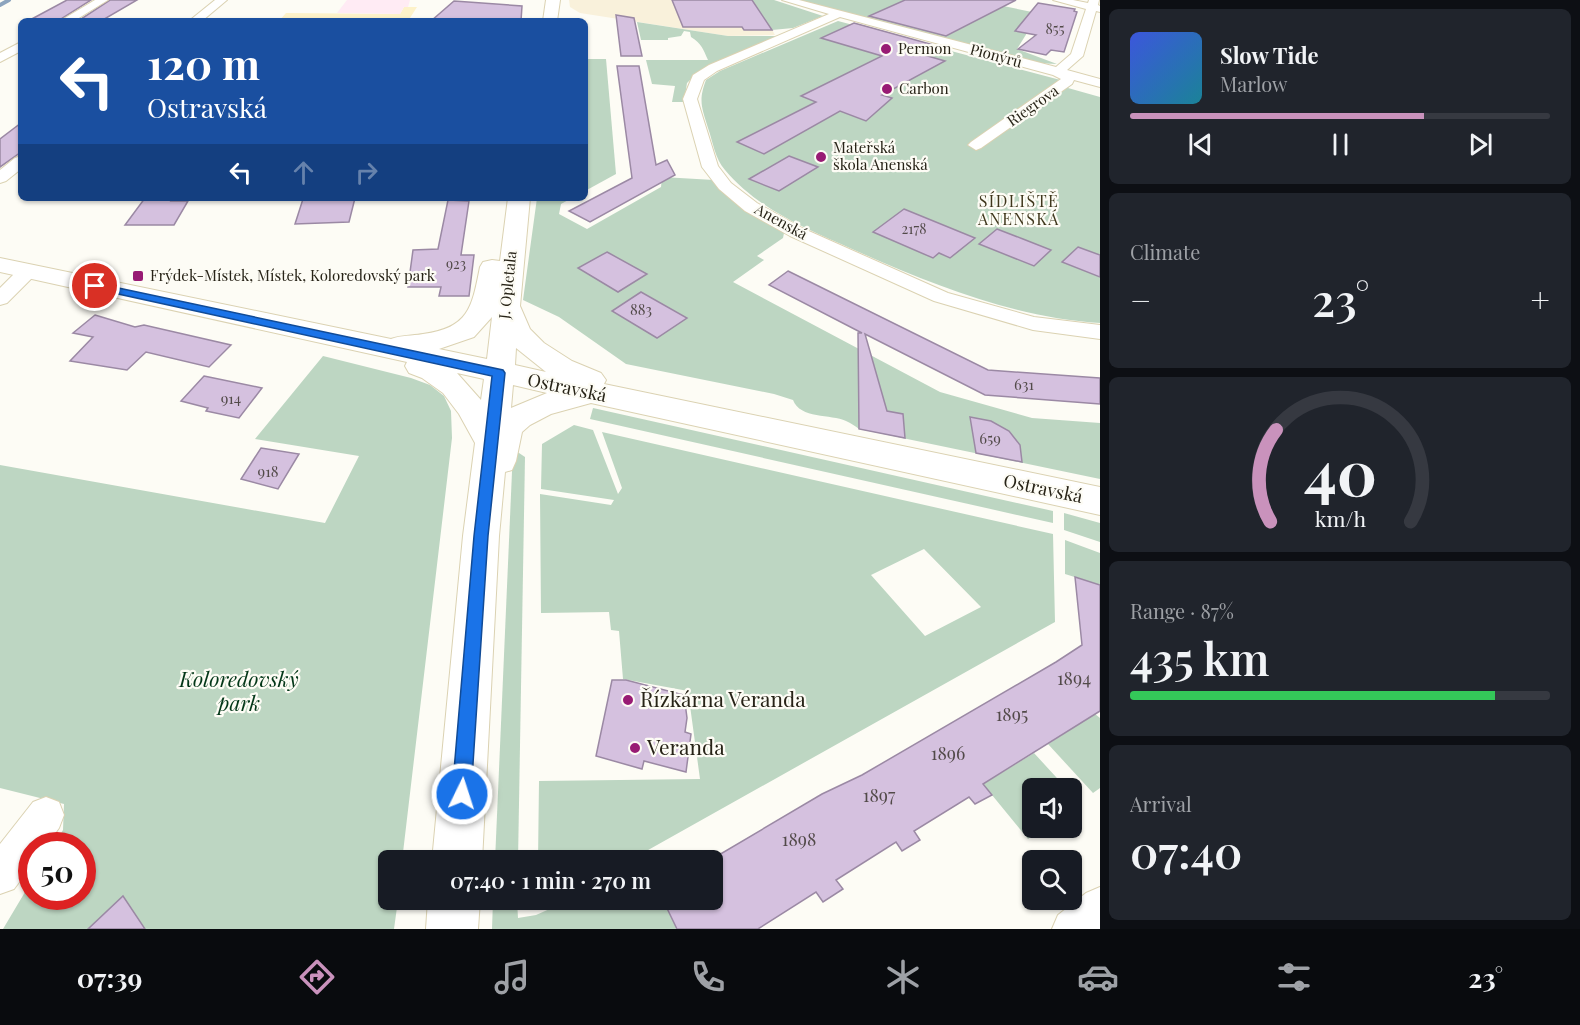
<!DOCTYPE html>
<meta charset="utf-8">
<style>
:root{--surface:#171b24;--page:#20242c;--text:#f1f3f6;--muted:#9ea1a6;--line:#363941;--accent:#c992bc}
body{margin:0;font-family:"Playfair Display",serif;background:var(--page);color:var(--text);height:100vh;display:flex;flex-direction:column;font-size:22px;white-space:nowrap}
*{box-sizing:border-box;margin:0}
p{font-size:20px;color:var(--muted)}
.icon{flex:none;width:33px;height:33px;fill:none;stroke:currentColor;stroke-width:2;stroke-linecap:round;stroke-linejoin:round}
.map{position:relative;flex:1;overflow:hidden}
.drawer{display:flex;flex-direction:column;gap:9px;padding:9px;background:#0d0f14;width:480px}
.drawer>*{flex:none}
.guide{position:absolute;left:18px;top:18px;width:570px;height:183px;border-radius:9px;box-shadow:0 2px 4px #0004;background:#1a4fa0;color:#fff;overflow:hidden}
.buttons{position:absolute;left:1022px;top:778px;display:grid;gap:12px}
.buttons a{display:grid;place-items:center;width:60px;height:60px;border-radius:9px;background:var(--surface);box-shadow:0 2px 4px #0004;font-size:30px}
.speed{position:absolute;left:18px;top:832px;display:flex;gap:12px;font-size:30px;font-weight:700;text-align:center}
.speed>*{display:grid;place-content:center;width:78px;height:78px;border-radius:50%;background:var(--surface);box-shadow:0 2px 4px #0004;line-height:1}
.speed .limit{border:9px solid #d22;background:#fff;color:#111}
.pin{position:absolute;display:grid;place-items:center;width:51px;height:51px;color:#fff;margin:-26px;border:3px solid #fff;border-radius:50%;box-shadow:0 2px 6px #0007}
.me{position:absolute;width:66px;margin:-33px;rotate:4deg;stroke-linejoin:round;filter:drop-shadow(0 0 4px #0008)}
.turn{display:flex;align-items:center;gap:21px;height:126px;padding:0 30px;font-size:27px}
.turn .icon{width:78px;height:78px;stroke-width:2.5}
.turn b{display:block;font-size:42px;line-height:51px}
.lanes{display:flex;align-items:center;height:57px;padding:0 30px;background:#0003;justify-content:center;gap:30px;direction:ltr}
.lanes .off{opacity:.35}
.big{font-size:45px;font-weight:600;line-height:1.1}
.drawer .widget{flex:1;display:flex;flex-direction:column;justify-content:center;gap:9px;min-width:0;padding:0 21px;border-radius:9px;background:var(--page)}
.drawer .dial{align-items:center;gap:0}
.dial svg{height:156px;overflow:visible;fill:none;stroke:var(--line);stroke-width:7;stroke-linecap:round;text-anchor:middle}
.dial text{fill:var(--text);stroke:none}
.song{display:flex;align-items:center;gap:18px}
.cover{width:72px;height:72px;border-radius:9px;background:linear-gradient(135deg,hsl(230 70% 55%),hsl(190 70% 35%))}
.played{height:6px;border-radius:3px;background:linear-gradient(90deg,var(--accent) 70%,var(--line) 70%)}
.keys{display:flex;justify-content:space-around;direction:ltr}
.heat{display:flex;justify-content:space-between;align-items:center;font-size:33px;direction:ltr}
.charge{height:9px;border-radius:4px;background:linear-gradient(90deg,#34c759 87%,var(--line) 0)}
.trip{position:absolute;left:378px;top:850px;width:345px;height:60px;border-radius:9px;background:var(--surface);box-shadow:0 2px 4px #0004;font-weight:600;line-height:60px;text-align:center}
.tabs{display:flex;height:96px;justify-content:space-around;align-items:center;background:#090b0e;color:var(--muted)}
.tabs .icon{width:42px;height:42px}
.tabs .current{color:var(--accent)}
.tabs b{font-size:27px;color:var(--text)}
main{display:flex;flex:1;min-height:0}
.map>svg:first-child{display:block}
</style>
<main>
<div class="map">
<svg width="1100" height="929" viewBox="0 0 1100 929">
<rect width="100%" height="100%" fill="#fdfcf5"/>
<path fill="#f9f1db" d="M569 0H756L775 35 728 36 580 13 570 7Z"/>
<path fill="#fdf2c9" d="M404 7H417L408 21H279L286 13 400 14Z"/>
<path fill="#ffebf4" d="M347 0H410L408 7H404L400 14 337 13Z"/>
<g fill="#bdd6c2" fill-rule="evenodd">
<path d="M752 0H774L823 16 793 28 772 30Z"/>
<path d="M799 0H974L1032 12 1017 31 1027 33 1017 49 1057 64 1035 63Z"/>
<path d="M838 21 1068 82 1073 84 1068 88 1100 97V323C1012 317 931 284 852 249 806 229 758 209 725 170 715 159 713 142 708 128 702 108 698 101 706 80L720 71Z"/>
<path d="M637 22 728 36H778L699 71 687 83 684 102H672L675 86 652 84 646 60H708C703 49 702 44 691 37L690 32 684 31 681 36 668 38V40H641Z"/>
<path d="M585 59H606L616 174 585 191Z"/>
<path d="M662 177 714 180 784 233 783 238 757 256 764 260 733 282 940 392 1032 418 1100 423V479L859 429C855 426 851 423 846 421 831 414 800 419 793 400L774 394 626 364 559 317 523 300 537 198H572L561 204 559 214 587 229 661 187Z"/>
<path d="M323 356 411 378 430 385 444 396 451 411 452 438 402 861H388V900H398L394 929H3L31 882 32 897H82V846H53L63 830 64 804 0 788V465L325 523 359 456 255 439Z"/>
<path d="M593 408 1053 511V523L590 419Z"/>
<path d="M574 425 593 430 618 494 622 488 602 432 1053 534 1055 622 641 854 624 861H538L539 781 700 779 688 691 623 679 619 631 611 630 609 612 541 613 540 494 611 505 614 500 541 489 542 444ZM924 549 981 607 925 636 871 575Z"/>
<path d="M513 449 525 457 518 861H495Z"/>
<path d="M1064 513 1100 523V542L1064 530Z"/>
<path d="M1065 540 1100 553V585L1065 574Z"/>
<path d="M1095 714 1100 718V788L1093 793 1048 744Z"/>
<path d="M1034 753 1067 789H1032V828H1043L1028 839 983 784Z"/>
<path d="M493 900H517L518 918 536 915 570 900H663L677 929H492Z"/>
</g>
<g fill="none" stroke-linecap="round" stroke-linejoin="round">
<path stroke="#8ca4be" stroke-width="4" d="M0 5 9 0"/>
</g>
<g fill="#d5c1df" stroke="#9b89a4" stroke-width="1.5">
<path d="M67 0H91L58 21H28Z"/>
<path d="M110 0H137L101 21H78Z"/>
<path d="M672 0H752L772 30H744L742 27H683Z"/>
<path d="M905 0H1016L946 36 869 16Z"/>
<path d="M454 1 522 6 521 21H431Z"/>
<path d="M1038 3 1075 9 1074 11 1077 12 1064 52 1051 50 1046 55 1018 49 1036 35 1015 31Z"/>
<path d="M616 15 634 18 642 56H621Z"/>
<path d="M854 23 930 44 914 52 945 61 882 95 892 98 866 121 840 111 764 154 737 142 816 102 801 96 882 56 821 38Z"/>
<path d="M617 66H639L656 165 667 160 675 175 590 222 569 211 632 178Z"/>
<path d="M21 123V152L0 167V139Z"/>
<path d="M789 156 818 167 779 191 749 179Z"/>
<path d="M145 198H173L171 201H188L174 225H125Z"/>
<path d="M355 198 349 222 295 224 303 199Z"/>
<path d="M448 200 469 201 461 255H474L469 296H439L441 287H408L413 250 438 249Z"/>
<path d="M904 209 975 238 950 258 939 253 933 258 873 232Z"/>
<path d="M997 229 1023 239 1051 250 1034 266 979 244Z"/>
<path d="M1078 247 1100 255V277L1062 262Z"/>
<path d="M607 252 647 274 618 292 578 268Z"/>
<path d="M788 271 988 370 1100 378V404L985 395 865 334 887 411 903 414 905 438 859 429 858 333H862L769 285Z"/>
<path d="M641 292 687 318 657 338 612 311Z"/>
<path d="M95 315 135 327 144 325 231 345 209 367 146 352 127 370 70 361 93 337 73 333Z"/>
<path d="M204 376 262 388 239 418 206 411 208 408 181 401Z"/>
<path d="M970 417 991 421 1009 431 1020 445 1022 462 976 453Z"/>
<path d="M261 448 299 454 278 489 241 479Z"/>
<path d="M1075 577 1100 585V711L983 784 992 795 975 804 969 797 914 831 920 840 902 851 896 842 836 880 843 889 823 902 816 892 758 929H677L663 900H712V859L822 794 862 775 1056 662 1082 645Z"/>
<path d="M612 680H626L684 695 687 718 685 732 691 734 686 772 644 761 642 769 596 756Z"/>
<path d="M123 896 145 929H88Z"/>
</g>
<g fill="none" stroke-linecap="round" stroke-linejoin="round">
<g stroke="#dbd2b2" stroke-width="2">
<g id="street">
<path d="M95 0H108L74 21H60Z"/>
<path d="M215 0H227L202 21H189Z"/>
<path d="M782 0H799L1056 67 1071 54 1086 9 1053 0H1073L1088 3 1089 0H1099L1098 5 1100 6V12L1096 11 1083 56 1067 70 1100 79V87L1074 80 1072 84 981 148 976 150 968 145 971 142 1061 79 1053 75 840 17 717 71 704 80 697 99 718 166 731 183 757 203 802 228 948 293 1034 317 1100 325V339L1033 330 934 301 790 236 745 211 719 189 702 167 683 99 693 75 709 65 829 14Z"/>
<path d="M21 42V51L0 62V53Z"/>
<path d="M21 156V169L6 181 0 183V170L15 158Z"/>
<path d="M28 265 35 267 38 271 35 275 7 303 0 305V288L21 267Z"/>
<path d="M46 797 59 802 64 815 59 828 46 846H32V865L14 889 0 894V844L33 802Z"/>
<path d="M1100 887V929H1052L1058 915 1086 893Z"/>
</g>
</g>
<g stroke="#dbd2b2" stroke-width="2">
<g id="secondary">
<path d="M546 0H560L557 21H543Z"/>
<path d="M508 198H530L520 306 530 329 544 343 572 361 601 373 606 380 604 384 1100 487V515L591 403 551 414 530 425 522 432 516 461 512 470 505 472 499 536 482 861H432L463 536 475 443 459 414 443 393 422 378 409 373 405 366 407 362 0 272V258L391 339C401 335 412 336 423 334 469 328 472 307 480 267L483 262 492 260 500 261ZM492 317 487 359 439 349 474 337ZM516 348 546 372 515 365ZM457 373 484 379 481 400ZM513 385 547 393 511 408Z"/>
<path d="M428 900H480L478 929H426Z"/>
</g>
</g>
<use href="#street" fill="#fff" fill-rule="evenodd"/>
<use href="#secondary" fill="#fff" fill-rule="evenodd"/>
</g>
<path fill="#1a73e8" stroke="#114b97" stroke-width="1.5" d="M95 283 503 370 505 373 488 536 471 794 469 801 462 804 455 801 452 794 474 536 492 376 91 288 90 286Z"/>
<g fill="#981b74" stroke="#fdfcf5" stroke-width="2">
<circle cx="886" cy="49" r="6"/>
<circle cx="887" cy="89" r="6"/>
<circle cx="821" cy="157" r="6"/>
<rect x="132" y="270" width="12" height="12" rx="3"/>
<circle cx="628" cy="700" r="6"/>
<circle cx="635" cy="748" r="6"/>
</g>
<g text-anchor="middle" stroke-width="4.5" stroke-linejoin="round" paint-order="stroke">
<g font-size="14" fill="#524a49">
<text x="1055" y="34">855</text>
<text x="914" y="234">2178</text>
<text x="456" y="269">923</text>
</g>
<g font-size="15" fill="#272317" stroke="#fdfcf5" text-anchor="start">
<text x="898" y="54">Permon</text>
<text x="899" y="94">Carbon</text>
<text x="833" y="153">Mateřská<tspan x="833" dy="17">škola Anenská</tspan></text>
<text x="150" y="281">Frýdek-Místek, Místek, Koloredovský park</text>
</g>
<g font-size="15" fill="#272317" stroke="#fdfcf5">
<text transform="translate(996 56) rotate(15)" y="5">Pionýrů</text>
<text transform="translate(1033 106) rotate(-35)" y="5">Riegrova</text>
<text transform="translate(781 222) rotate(29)" y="5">Anenská</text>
<text transform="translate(508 285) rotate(-84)" y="5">J. Opletala</text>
</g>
<g font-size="15" fill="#524a49">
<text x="641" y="315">883</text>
<text x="1024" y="390">631</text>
<text x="231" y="404">914</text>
<text x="990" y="444">659</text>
<text x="268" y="477">918</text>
</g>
<g font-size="16" letter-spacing="1.5" fill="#3f371c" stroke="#fdfcf5">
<text x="1019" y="207">SÍDLIŠTĚ<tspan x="1019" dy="18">ANENSKÁ</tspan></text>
</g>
<g font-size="18" fill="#272317" stroke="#fdfcf5">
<text transform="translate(567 388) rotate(12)" y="6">Ostravská</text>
<text transform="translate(1043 489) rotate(12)" y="6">Ostravská</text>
</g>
<g font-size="18" fill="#524a49">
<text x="1074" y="685">1894</text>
<text x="1012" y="721">1895</text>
<text x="948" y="760">1896</text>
<text x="879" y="802">1897</text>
<text x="799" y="846">1898</text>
</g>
<g font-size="21" font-style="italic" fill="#033718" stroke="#fdfcf5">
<text x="239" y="687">Koloredovský<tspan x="239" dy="24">park</tspan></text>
</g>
<g font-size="21" fill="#272317" stroke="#fdfcf5" text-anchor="start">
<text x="640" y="707">Řízkárna Veranda</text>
<text x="647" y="755">Veranda</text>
</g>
</g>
</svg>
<div class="buttons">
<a><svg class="icon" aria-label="sound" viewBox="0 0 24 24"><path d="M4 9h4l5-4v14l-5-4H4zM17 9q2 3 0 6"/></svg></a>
<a><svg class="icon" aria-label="search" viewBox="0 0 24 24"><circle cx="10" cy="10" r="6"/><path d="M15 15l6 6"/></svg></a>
</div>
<div class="speed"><div class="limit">50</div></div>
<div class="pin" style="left:95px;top:286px;background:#d93025"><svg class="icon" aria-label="arrive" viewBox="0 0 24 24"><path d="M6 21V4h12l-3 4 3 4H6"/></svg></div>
<svg class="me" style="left:462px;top:794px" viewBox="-20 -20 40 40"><circle r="17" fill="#1a73e8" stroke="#fff" stroke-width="3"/><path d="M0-11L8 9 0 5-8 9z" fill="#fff"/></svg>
<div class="trip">07:40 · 1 min · 270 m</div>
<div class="guide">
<div class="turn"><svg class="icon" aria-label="left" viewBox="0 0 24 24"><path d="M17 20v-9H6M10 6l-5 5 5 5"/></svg><div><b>120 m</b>Ostravská</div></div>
<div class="lanes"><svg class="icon" aria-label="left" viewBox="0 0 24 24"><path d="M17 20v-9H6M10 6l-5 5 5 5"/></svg><svg class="icon off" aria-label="ahead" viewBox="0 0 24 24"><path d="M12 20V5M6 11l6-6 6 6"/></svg><svg class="icon off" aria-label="right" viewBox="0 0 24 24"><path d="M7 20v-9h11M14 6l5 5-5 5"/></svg></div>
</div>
</div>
<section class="drawer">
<div class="widget">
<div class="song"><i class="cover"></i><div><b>Slow Tide</b><p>Marlow</p></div></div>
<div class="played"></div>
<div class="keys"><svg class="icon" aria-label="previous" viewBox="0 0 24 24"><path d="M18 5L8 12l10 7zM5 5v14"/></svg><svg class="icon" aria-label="pause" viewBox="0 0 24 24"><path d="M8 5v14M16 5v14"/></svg><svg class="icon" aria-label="next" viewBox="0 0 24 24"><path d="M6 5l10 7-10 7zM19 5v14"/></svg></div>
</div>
<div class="widget"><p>Climate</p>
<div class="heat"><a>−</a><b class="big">23°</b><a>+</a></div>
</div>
<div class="widget dial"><svg viewBox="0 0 100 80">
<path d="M14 69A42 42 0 1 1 86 69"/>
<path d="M14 69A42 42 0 0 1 17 22" stroke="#c992bc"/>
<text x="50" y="56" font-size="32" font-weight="700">40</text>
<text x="50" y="72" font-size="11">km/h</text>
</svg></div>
<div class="widget"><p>Range · 87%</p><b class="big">435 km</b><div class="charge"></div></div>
<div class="widget"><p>Arrival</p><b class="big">07:40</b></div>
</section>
</main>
<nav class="tabs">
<b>07:39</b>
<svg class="icon current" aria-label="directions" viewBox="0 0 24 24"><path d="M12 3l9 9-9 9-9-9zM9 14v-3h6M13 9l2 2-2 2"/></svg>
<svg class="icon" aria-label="music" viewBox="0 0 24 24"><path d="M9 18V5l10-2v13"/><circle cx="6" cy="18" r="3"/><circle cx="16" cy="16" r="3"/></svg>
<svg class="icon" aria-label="phone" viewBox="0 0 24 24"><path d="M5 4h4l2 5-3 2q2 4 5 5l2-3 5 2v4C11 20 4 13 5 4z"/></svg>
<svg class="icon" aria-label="climate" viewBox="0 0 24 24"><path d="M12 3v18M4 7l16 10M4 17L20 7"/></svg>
<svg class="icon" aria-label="car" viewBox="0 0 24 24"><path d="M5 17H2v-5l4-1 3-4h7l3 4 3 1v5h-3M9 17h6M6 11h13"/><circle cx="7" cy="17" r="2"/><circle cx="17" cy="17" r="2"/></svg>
<svg class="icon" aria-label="filters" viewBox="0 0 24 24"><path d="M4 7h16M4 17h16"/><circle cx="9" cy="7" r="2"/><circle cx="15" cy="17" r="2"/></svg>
<b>23°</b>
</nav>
